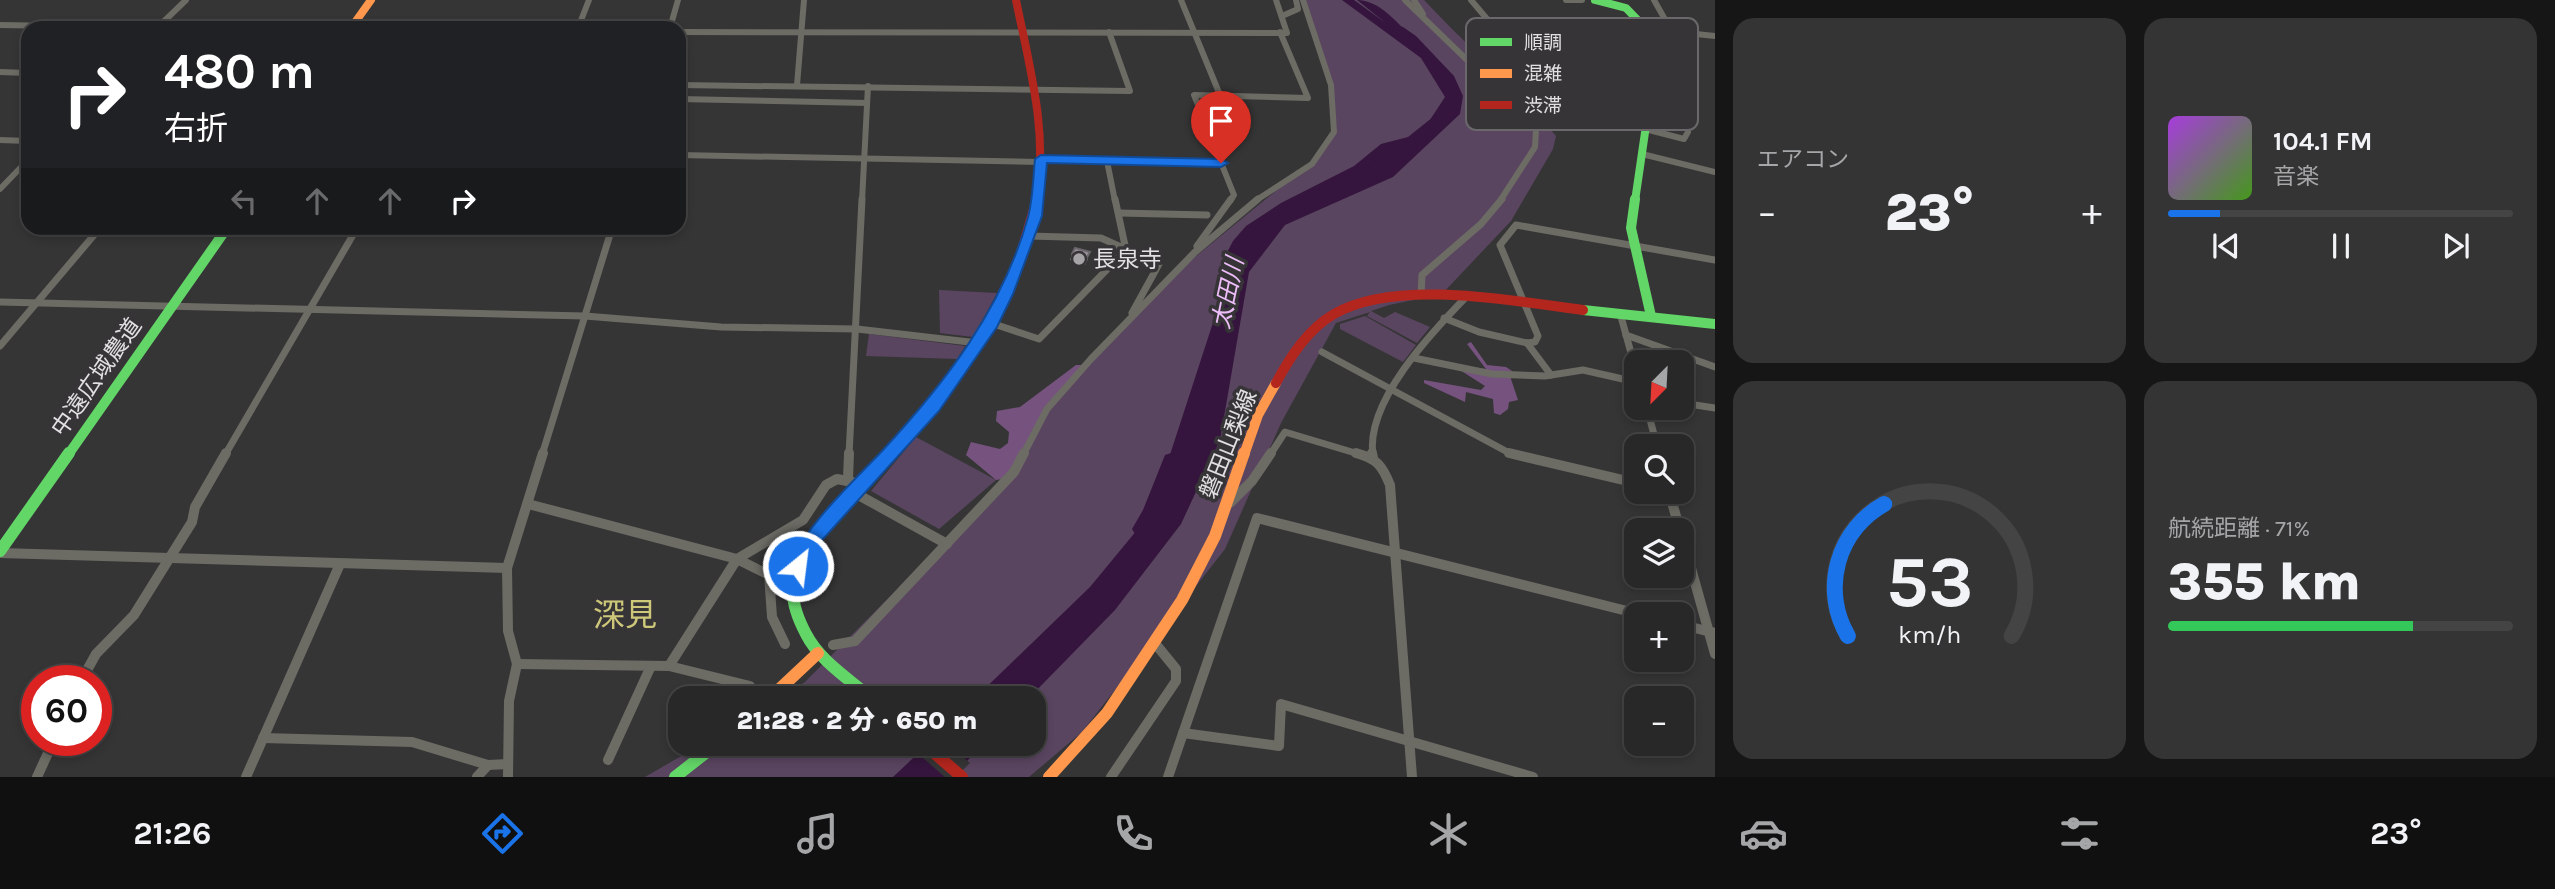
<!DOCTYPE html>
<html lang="ja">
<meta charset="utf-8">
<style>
:root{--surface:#282828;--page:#343434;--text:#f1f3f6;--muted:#a5a6a8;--line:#444445;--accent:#1a73e8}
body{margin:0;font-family:Karla,"Noto Sans JP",sans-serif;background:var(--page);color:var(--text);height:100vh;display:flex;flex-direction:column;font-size:26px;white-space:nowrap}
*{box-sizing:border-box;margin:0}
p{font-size:23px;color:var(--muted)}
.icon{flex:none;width:38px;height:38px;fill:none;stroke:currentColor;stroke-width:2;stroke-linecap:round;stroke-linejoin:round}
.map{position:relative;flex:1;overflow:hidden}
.sheet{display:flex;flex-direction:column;gap:18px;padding:18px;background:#161616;width:840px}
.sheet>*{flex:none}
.banner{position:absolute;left:21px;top:21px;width:665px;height:214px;border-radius:21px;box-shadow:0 4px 10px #0003,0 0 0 2px var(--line);background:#202124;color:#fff;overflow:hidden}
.needle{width:46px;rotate:204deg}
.tools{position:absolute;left:1624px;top:350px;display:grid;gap:14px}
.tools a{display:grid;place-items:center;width:70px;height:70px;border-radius:14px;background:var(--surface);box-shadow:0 4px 10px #0003,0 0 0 2px var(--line);font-size:35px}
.speed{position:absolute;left:21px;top:665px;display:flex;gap:14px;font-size:35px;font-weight:700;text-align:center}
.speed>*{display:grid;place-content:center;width:91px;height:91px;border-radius:50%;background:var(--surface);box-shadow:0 4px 10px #0003,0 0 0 2px var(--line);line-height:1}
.speed .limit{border:10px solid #d22;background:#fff;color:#111}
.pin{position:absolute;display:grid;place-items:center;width:60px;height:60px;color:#fff;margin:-72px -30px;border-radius:50% 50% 50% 0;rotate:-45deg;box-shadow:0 0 7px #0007}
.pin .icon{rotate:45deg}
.me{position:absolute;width:77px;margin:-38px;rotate:29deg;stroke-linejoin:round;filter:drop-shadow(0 0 5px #0008)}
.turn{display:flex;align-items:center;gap:24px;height:147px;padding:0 28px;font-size:32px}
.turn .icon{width:91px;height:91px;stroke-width:2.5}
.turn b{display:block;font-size:49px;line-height:60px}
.lanes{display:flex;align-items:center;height:66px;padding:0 28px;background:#0003;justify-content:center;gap:35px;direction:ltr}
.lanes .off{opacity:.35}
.big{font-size:52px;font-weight:800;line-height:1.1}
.sheet .tile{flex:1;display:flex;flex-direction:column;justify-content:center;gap:10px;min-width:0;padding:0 24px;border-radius:21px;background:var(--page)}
.sheet .dial{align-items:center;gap:0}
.dial svg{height:182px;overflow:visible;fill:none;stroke:var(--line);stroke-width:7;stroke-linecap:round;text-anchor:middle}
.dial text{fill:var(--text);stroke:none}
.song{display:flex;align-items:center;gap:21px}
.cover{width:84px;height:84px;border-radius:10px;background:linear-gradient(135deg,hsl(280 70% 55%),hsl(100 70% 35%))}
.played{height:7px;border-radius:4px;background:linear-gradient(90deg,var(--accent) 15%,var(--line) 15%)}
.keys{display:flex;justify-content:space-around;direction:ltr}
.heat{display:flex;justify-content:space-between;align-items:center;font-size:38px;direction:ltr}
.charge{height:10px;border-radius:5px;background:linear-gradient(90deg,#34c759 71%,var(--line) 0)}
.sheet .tiles{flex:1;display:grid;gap:18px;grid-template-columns:repeat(2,1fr)}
.trip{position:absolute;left:668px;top:686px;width:378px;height:70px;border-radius:21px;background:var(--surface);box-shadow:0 4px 10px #0003,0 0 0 2px var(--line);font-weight:800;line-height:70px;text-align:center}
.dock{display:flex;height:112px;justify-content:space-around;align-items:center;background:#101010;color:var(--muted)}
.dock .icon{width:49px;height:49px}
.dock .selected{color:var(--accent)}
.dock b{font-size:32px;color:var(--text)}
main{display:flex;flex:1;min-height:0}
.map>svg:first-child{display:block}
</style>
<main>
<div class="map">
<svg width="1715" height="777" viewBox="0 0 1715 777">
<rect width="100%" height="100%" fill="#363536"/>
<g fill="#5a4560">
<path d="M1300 0H1424C1467 46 1515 88 1556 136L1553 149 1511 221 1442 294 1389 305 1371 311 1384 318 1395 312 1430 327 1417 343 1367 316 1370 312 1336 323 1281 423 1225 549 1082 732 1029 777H645L702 744H1034V698H779L805 682 1014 472 1051 405 1173 275 1321 154 1335 124 1331 85Z"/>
<path d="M939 290 997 293 973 337 940 333Z"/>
<path d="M1365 316 1416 345 1403 362 1340 329V324Z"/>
<path d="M869 334 965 346 957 359 866 356Z"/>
<path d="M916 437 996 480 939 529 871 491Z"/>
</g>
<g fill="#75537e">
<path d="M1471 342 1487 365 1506 367 1512 371 1511 379 1518 400 1509 402 1508 409 1500 415 1494 413 1493 399 1466 392 1465 402 1424 383V380L1481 390 1485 386 1452 365 1486 369 1467 344Z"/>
<path d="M1076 365H1082L1061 389 1009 478 996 480 966 455 971 442 1000 449 1008 443 1009 432 996 421 997 411 1020 407Z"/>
</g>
<g fill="#35153d">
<path d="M1342 0H1354L1383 21 1403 27 1416 36 1454 76 1463 96 1460 114 1393 177 1285 225 1249 272 1220 440 1181 524 1115 610 1029 698H975L1090 587 1151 513 1236 252C1261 211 1284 205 1326 188L1327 184 1358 169 1379 150 1416 137 1424 129 1445 97 1421 58Z"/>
<path d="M928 744H984L951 777H893Z"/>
</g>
<path fill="#363536" d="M923 744H948L970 763 956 777H945L915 751Z"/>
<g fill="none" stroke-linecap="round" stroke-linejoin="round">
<g fill="#35153d" fill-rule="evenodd">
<path d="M1357 0C1379 0 1397 22 1412 38V42H1404L1387 24Z"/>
<path d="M1433 117 1439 121 1416 143 1389 150 1362 172 1290 208 1256 232 1244 246 1236 262 1232 284 1233 309 1226 314 1221 313 1218 284 1222 262 1233 241 1246 226 1281 203 1354 166 1381 144 1408 137Z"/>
<path d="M1171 453 1177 455 1179 460 1160 513 1147 534 1141 537 1135 534 1132 529 1143 510 1165 455Z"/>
</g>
<g stroke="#6c6b64" stroke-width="6">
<path d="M1181 0 1220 95"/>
<path d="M1405 0 1527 118 1536 130 1535 147 1500 201"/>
<path d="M1414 0 1423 14"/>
<path d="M1471 0 1510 46 1610 54 1655 63"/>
<path d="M1566 0H1582"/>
<path d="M1654 0 1671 30"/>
<path d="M1282 16 1298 9 1296 0"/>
<path d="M0 25 183 28"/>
<path d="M157 28 186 0"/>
<path d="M578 28 589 0"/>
<path d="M670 28 678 0"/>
<path d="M1649 29 1715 36"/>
<path d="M679 32 1287 33 1276 0"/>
<path d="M0 72 28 73"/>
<path d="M679 85 1130 91 1109 32"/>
<path d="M797 85 804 0"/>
<path d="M679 99 867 103"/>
<path d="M1645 129 1684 139 1688 132"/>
<path d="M0 140 28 141"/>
<path d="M1642 154 1715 172"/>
<path d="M679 155 1041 162"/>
<path d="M1041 159 1221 163"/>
<path d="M1107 161 1115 201"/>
<path d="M0 189 28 160"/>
<path d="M862 201 868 86"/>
<path d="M1230 201 1234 195 1194 95 1308 98 1280 32"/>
<path d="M1255 201 1312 164 1334 132 1331 85 1303 0"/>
</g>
<g stroke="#6c6b64" stroke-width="7">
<path d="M1119 213 1207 215"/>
<path d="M1029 236 1101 238 1159 264 1132 313"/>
<path d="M1197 246 1231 199"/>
<path d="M1421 295 1422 275 1481 224 1502 199"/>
<path d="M0 302 585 316 721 327 857 329 978 343"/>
<path d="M1620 313 1636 371"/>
<path d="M1444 318 1479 332 1527 343 1535 342 1538 336 1500 245 1516 225 1715 260"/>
<path d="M991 323 1039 339 1126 250 1115 199"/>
<path d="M1626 335 1715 367"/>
<path d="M1527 343 1551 375"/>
<path d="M0 346 100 228"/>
<path d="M1322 352 1513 455"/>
<path d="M1414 358 1492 374 1545 376 1583 370 1636 382"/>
<path d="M1682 403 1715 408"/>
<path d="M1647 408 1657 446"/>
<path d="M225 455 357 228"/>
<path d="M542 455 612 228"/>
<path d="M849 455 862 199"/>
<path d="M1023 455 1047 409 1091 359 1195 252 1258 199"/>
<path d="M1270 455 1285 432 1362 455"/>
<path d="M1373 455C1365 402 1432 332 1467 296"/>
</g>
<g stroke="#6c6b64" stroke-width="10">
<path d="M1356 453C1377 459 1382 465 1390 485L1412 777"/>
<path d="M1372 453 1373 458"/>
<path d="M1509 453 1636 483"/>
<path d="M848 479 849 453"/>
<path d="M853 492 947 544"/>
<path d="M1669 492 1680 530"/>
<path d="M1230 503 1252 481 1271 453"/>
<path d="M528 504 737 559 769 575 772 617 785 644"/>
<path d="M1682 536 1715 654"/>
<path d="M0 553 507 568"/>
<path d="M1682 625 1715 633"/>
<path d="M833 645 855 641 1014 472 1024 453"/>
<path d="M517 664 669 666 750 686"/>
<path d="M669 666 737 559 803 520 826 485 837 479 852 482"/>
<path d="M81 681 96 654 134 615 192 522 195 507 226 453"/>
<path d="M1183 733 1279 746 1281 704 1533 777"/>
<path d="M263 738 412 742 488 765 508 764"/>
<path d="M608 760 651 666"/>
<path d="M37 777 54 740"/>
<path d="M246 777 340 564"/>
<path d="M477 777 488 765"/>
<path d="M508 777 509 701 517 664 508 631 507 568 543 453"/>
<path d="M1111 777 1176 681V669L1154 642"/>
<path d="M1168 777 1257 518 1639 614"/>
</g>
<path stroke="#63d668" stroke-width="8" d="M1595 0 1626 8 1655 38V64L1635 201"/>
<g stroke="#63d668" stroke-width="10">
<path d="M1635 199 1631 228 1651 316"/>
<path d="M1583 310 1715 324"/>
<path d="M68 455 227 228"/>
<path d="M888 455 950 386 985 332 1017 267"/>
</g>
<g stroke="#63d668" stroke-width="12">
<path d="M0 551 69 453"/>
<path d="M871 698C849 679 819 660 806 634 798 619 790 599 794 582 802 535 858 488 889 453"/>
<path d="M675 777 717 744"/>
</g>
<path stroke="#ff974d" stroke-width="8" d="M351 28 371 0"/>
<path stroke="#ff974d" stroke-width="10" d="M1244 455 1258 415 1276 383"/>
<g stroke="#ff974d" stroke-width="12">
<path d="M770 698 818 653"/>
<path d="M1049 777 1107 713 1182 600 1215 536 1244 453"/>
</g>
<path stroke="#b3261e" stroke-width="8" d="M1016 0C1029 65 1049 134 1036 201"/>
<g stroke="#b3261e" stroke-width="10">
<path d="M1017 267 1037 199"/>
<path d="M1276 383C1290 357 1308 329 1334 314 1396 278 1514 301 1583 310"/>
</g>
<path stroke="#b3261e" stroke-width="12" d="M924 744 962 777"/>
</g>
<path fill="#837d84" d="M1072 254 1088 259 1085 265 1070 260Z"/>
<path fill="#98919a" stroke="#6a666c" stroke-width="2" d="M1075 248 1090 252 1086 259 1072 254Z"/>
<path fill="#1a73e8" stroke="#114b97" stroke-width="2" d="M1041 155 1221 159 1228 163 1221 167 1047 163 1042 216 1013 294 997 327 939 411 823 539 804 572 798 575 791 572 788 566C810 521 848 487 882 451 945 383 1003 308 1028 217 1033 199 1033 178 1035 159Z"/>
<circle fill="#a6a4a6" stroke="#373437" stroke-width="2.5" cx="1079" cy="259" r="7"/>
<g text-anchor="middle" stroke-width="7" stroke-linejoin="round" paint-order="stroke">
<g font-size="23" fill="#e2e0e2" stroke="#373437" text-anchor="start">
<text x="1093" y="267">長泉寺</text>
</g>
<g font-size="23" fill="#e2e0e2" stroke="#373437">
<text transform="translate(96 377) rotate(-55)" y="8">中遠広域農道</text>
<text transform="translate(1228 444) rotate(-68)" y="8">磐田山梨線</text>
</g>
<g font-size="24" font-style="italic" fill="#ecbdf8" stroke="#373437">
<text transform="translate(1228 293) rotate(-78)" y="8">太田川</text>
</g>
<g font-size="32" fill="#cdc779" stroke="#373437">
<text x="625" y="626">深見</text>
</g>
</g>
<rect x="1466" y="18" width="232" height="112" rx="10" fill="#373437" stroke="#6a686a" stroke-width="2"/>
<rect x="1480" y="38" width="32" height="8" fill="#63d668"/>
<rect x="1480" y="69" width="32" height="9" fill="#ff974d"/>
<rect x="1480" y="101" width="32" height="8" fill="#b3261e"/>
<g font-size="19" fill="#e2e0e2">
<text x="1524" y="49">順調</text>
<text x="1524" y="80">混雑</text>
<text x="1524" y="112">渋滞</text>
</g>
</svg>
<div class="tools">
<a><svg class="needle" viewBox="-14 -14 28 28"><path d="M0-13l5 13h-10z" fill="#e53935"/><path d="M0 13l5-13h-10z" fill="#a5a6a8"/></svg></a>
<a><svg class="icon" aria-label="search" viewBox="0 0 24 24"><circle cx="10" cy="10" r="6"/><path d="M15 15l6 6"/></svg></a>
<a><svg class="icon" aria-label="layers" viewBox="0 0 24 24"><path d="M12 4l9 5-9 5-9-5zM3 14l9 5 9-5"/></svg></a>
<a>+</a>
<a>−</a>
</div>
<div class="speed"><div class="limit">60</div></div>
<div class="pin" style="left:1221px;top:163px;background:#d93025"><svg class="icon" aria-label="arrive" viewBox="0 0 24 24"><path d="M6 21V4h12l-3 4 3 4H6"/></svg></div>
<svg class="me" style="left:798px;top:566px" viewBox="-20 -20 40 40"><circle r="17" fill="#1a73e8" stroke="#fff" stroke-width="3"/><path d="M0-11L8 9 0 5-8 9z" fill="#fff"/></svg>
<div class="trip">21:28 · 2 分 · 650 m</div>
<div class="banner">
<div class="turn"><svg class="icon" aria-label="right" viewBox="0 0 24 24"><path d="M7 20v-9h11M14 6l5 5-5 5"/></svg><div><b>480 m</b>右折</div></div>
<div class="lanes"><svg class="icon off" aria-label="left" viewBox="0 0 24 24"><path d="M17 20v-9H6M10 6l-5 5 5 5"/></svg><svg class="icon off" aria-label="ahead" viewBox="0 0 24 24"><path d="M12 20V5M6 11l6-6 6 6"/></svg><svg class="icon off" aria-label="ahead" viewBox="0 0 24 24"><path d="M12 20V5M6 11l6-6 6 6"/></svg><svg class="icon" aria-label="right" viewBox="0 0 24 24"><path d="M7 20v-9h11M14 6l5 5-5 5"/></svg></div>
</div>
</div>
<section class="sheet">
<div class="tiles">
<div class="tile"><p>エアコン</p>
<div class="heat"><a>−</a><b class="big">23°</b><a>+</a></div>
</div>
<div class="tile">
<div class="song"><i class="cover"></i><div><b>104.1 FM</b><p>音楽</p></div></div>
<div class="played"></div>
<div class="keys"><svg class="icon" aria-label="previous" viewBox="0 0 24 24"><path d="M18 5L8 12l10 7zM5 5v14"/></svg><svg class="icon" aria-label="pause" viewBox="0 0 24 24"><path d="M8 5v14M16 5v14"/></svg><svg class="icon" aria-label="next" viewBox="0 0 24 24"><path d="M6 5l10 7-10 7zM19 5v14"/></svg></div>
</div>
<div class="tile dial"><svg viewBox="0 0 100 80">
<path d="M14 69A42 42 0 1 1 86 69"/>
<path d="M14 69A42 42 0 0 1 30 11" stroke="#1a73e8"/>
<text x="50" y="56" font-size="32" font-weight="700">53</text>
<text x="50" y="72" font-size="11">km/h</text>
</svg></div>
<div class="tile"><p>航続距離 · 71%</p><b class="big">355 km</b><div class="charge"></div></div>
</div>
</section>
</main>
<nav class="dock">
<b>21:26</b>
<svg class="icon selected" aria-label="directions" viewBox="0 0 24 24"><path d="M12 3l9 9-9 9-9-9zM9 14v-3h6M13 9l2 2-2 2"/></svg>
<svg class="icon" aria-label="music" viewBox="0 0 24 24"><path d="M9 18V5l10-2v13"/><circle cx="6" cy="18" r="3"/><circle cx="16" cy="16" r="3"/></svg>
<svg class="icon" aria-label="phone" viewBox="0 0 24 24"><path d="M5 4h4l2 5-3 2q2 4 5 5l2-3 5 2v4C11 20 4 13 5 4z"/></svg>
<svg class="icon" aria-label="climate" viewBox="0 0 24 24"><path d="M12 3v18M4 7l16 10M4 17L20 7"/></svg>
<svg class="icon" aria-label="car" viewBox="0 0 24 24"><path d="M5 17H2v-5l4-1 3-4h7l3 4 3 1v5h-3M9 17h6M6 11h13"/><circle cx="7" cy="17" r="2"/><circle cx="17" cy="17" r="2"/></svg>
<svg class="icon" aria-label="filters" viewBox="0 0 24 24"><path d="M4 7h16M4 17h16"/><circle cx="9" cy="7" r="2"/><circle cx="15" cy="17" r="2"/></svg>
<b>23°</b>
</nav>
